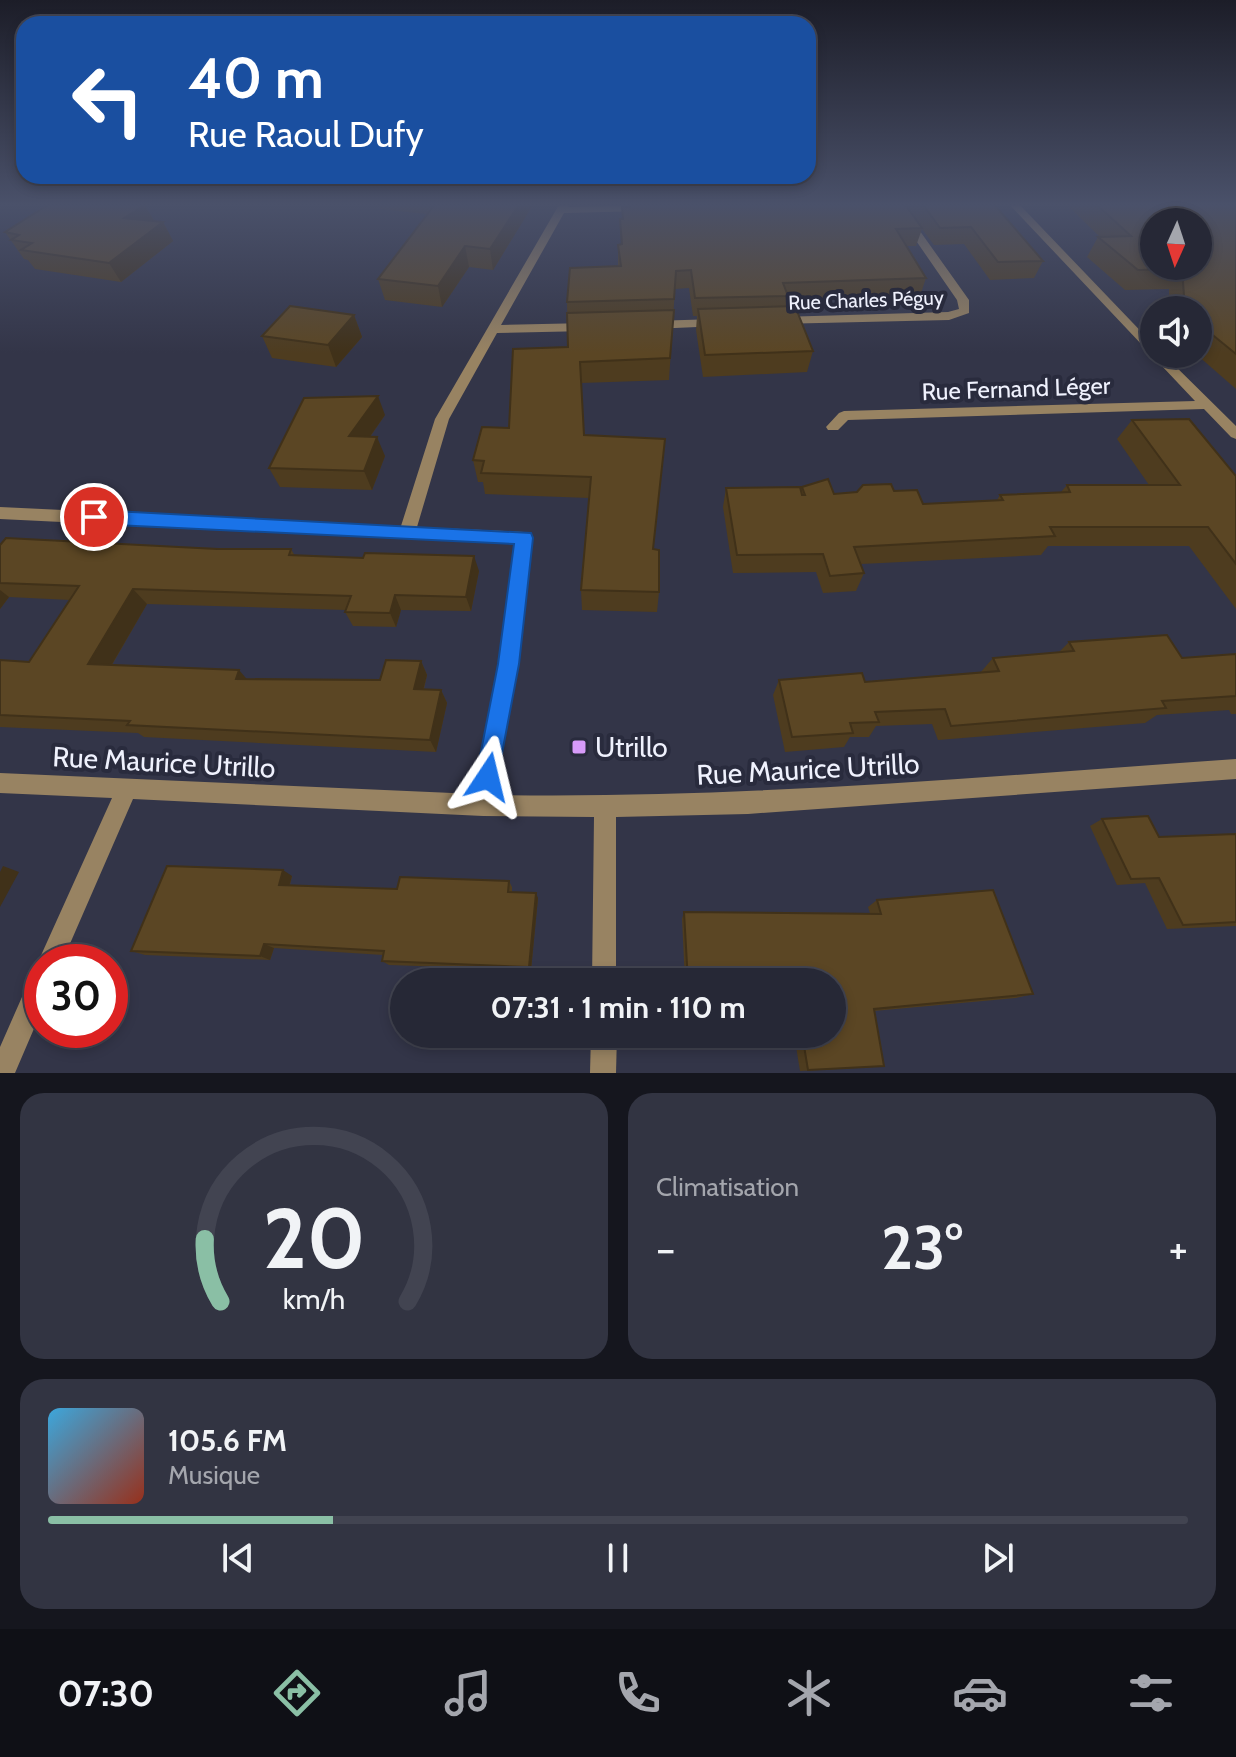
<!DOCTYPE html>
<html lang="fr">
<meta charset="utf-8">
<style>
:root{--surface:#262836;--page:#323442;--text:#f1f3f6;--muted:#a4a6ad;--line:#424451;--accent:#8abfa5}
body{margin:0;font-family:Cabin,sans-serif;background:var(--page);color:var(--text);height:100vh;display:flex;flex-direction:column;font-size:30px;white-space:nowrap}
*{box-sizing:border-box;margin:0}
p{font-size:26px;color:var(--muted)}
.icon{flex:none;width:44px;height:44px;fill:none;stroke:currentColor;stroke-width:2;stroke-linecap:round;stroke-linejoin:round}
.map{position:relative;height:1073px;overflow:hidden}
.sheet{display:flex;flex-direction:column;gap:20px;padding:20px;background:#15161e;flex:1}
.sheet>*{flex:none}
.top-card{position:absolute;left:16px;top:16px;width:800px;height:168px;border-radius:24px;box-shadow:0 4px 12px #0003,0 0 0 2px var(--line);background:#1a4fa0;color:#fff;overflow:hidden}
.needle{width:52px;rotate:183deg}
.tools{position:absolute;left:1140px;top:208px;display:grid;gap:16px}
.tools a{display:grid;place-items:center;width:72px;height:72px;border-radius:50%;background:var(--surface);box-shadow:0 4px 12px #0003,0 0 0 2px var(--line);font-size:40px}
.speed{position:absolute;left:24px;top:944px;display:flex;gap:16px;font-size:40px;font-weight:700;text-align:center}
.speed>*{display:grid;place-content:center;width:104px;height:104px;border-radius:50%;background:var(--surface);box-shadow:0 4px 12px #0003,0 0 0 2px var(--line);line-height:1}
.speed .limit{border:12px solid #d22;background:#fff;color:#111}
.pin{position:absolute;display:grid;place-items:center;width:68px;height:68px;color:#fff;margin:-34px;border:4px solid #fff;border-radius:50%;box-shadow:0 2px 8px #0007}
.me{position:absolute;width:88px;margin:-44px;rotate:10deg;stroke-linejoin:round;filter:drop-shadow(0 0 6px #0008)}
.turn{display:flex;align-items:center;gap:28px;height:168px;padding:0 40px;font-size:36px}
.turn .icon{width:104px;height:104px;stroke-width:2.5}
.turn b{display:block;font-size:56px;line-height:68px}
.big{font-size:60px;font-weight:700;line-height:1.1}
.sheet .card{flex:1;display:flex;flex-direction:column;justify-content:center;gap:12px;min-width:0;padding:0 28px;border-radius:24px;background:var(--page)}
.sheet .dial{align-items:center;gap:0}
.dial svg{height:208px;overflow:visible;fill:none;stroke:var(--line);stroke-width:7;stroke-linecap:round;text-anchor:middle}
.dial text{fill:var(--text);stroke:none}
.song{display:flex;align-items:center;gap:24px}
.cover{width:96px;height:96px;border-radius:12px;background:linear-gradient(135deg,hsl(200 70% 55%),hsl(10 70% 35%))}
.played{height:8px;border-radius:4px;background:linear-gradient(90deg,var(--accent) 25%,var(--line) 25%)}
.keys{display:flex;justify-content:space-around;direction:ltr}
.heat{display:flex;justify-content:space-between;align-items:center;font-size:44px;direction:ltr}
.sheet .tiles{flex:1;display:grid;gap:20px;grid-template-columns:1fr 1fr}
.card:last-child{grid-column:span 2}
.trip{position:absolute;left:390px;top:968px;width:456px;height:80px;border-radius:40px;background:var(--surface);box-shadow:0 4px 12px #0003,0 0 0 2px var(--line);font-weight:700;line-height:80px;text-align:center}
.tabs{display:flex;height:128px;justify-content:space-around;align-items:center;background:#0f1016;color:var(--muted)}
.tabs .icon{width:56px;height:56px}
.tabs .active{color:var(--accent)}
.tabs b{font-size:36px;color:var(--text)}
.map>svg:first-child{display:block}
</style>
<div class="map">
<svg width="1236" height="1073" viewBox="0 0 1236 1073">
<rect width="100%" height="100%" fill="#333548"/>
<g fill="none" stroke-linecap="round" stroke-linejoin="round">
<g fill="#988362" fill-rule="evenodd">
<path d="M560 203H570L568 207 644 205 649 208 644 211 564 213 501 325 588 323 594 327 588 331 497 333 449 419 417 527 524 532 530 534 532 538 517 664 495 795C743 799 989 776 1236 759V779L748 814 616 817V982H592L594 817 483 816 133 799 62 962H42V1010L15 1073H0V1047L33 972 41 969 38 962 112 798 0 793V773L475 794 499 664 515 544 0 519V507L401 526 435 419Z"/>
<path d="M890 203H900L969 300V313L949 320 776 324V318L780 317 948 312 959 309 957 300Z"/>
<path d="M1008 203H1018L1154 345V354H1163L1236 426V439L1231 437 1204 409 848 420 838 430H828L826 427 839 413 844 411 1195 401Z"/>
<path d="M716 319 720 320V326L652 329 646 325 652 321Z"/>
<path d="M591 1034H617L616 1073H590Z"/>
</g>
</g>
<g fill="#4e3c1f">
<path d="M379 203H534L493 270 469 267 442 307 385 300 378 279 427 214 380 209Z"/>
<path d="M628 203H993L1043 261 1034 278 990 280 964 244 934 245 922 229 916 246H907L926 278 920 296 787 301 786 306 813 351 807 372 703 377 696 330 697 316H693L689 288 675 289 669 380 581 383 584 435 665 439 653 549 659 592 657 612 582 610 581 590 589 498 485 494 483 482H478L473 460 509 428 568 347 567 302 618 266V245L621 244 620 219H622V207H629V203Z"/>
<path d="M1065 203H1236V389L1196 354H1198V310H1169V289L1125 290 1087 257 1098 237H1100Z"/>
<path d="M145 205 154 221 163 222 173 241 121 282 35 269 28 260 24 259 5 232Z"/>
<path d="M354 315 362 337 336 367 272 358 262 336Z"/>
<path d="M385 415 370 437 385 456 372 490 280 487 269 468Z"/>
<path d="M1132 420 1236 476V609L1189 546H1048L1041 555 861 564 864 573 856 591 823 593 816 572 733 573 723 507 726 488 801 491 802 487 834 494 894 491 923 504 997 500 1000 495 1061 492 1067 485H1149L1117 439Z"/>
<path d="M0 545 291 549 295 556 479 571 471 611 401 610 396 627 353 626 345 612 346 610 147 604 112 665 247 679 380 680 421 661 427 675 424 689 441 690 447 703 436 752 144 737 138 733 0 727V660L29 662 70 600 9 597 0 609Z"/>
<path d="M1069 642 1182 658 1236 654V714H1231L1229 710 1157 715 1145 723 938 740 932 724 876 726 869 737H850L844 747 785 752 773 695 779 680 865 682 980 673 993 658 1059 652Z"/>
<path d="M1102 819 1159 837 1236 834V926L1167 929 1145 883 1117 885 1090 826Z"/>
<path d="M292 876 290 885 397 889 509 881 512 887V892L538 898 531 970 389 965 382 961 383 955 274 948 270 960 145 955 131 951Z"/>
<path d="M877 900 1033 994 1016 998 874 1011 873 1067 800 1071 794 1034H832V982H685L682 919 684 912 870 913 868 907Z"/>
</g>
<g fill="#403119">
<path d="M520 203H534L493 270 490 249Z"/>
<path d="M145 205 155 223 124 218Z"/>
<path d="M163 222 173 241 121 282 109 263Z"/>
<path d="M465 246 469 267 442 307 438 286Z"/>
<path d="M354 315 362 337 336 367 328 345Z"/>
<path d="M378 396 385 415 357 455 349 436Z"/>
<path d="M377 437 385 456 372 490 364 471Z"/>
<path d="M474 556 479 571 471 611 466 597Z"/>
<path d="M133 589 147 604 104 678 88 664Z"/>
<path d="M0 590 9 597 0 609Z"/>
<path d="M395 595 401 610 396 627 390 613Z"/>
<path d="M421 661 427 675 420 702 414 689Z"/>
<path d="M239 670 251 684 236 679Z"/>
<path d="M441 690 447 703 436 752 430 740Z"/>
<path d="M3 866 19 872 0 907V872Z"/>
<path d="M283 870 292 876 288 890 279 885Z"/>
<path d="M536 893 538 898 531 970 529 967Z"/>
<path d="M264 944 274 948 270 960 260 956Z"/>
</g>
<g fill="#5b4624" stroke="#403119" stroke-width="2" fill-rule="evenodd">
<path d="M51 203H130L145 205 124 218 163 222 109 263 21 250 32 243 11 240 19 235 5 232Z"/>
<path d="M436 203H520L490 249 465 246 438 286 378 279Z"/>
<path d="M630 203H904L922 228 896 229 926 278 783 283 788 296 695 298 691 270 676 271 674 299 567 302 570 268 621 266 618 245 622 244 620 219H623L622 207H630Z"/>
<path d="M922 203H993L1043 261 998 262 971 227 940 228Z"/>
<path d="M1095 203H1236V354L1198 323V310H1186L1185 309 1182 269 1138 270 1098 237 1131 236ZM1154 222H1198V266H1154Z"/>
<path d="M290 306 354 315 328 345 262 336Z"/>
<path d="M795 306 813 351 705 355 698 309Z"/>
<path d="M674 310 670 358 580 362 584 435 665 439 653 549 659 550V592L581 590 591 477 481 473 484 461 473 460 482 427 509 428 513 349 568 347 567 313Z"/>
<path d="M378 396 349 436 377 437 364 471 269 468 304 398Z"/>
<path d="M1189 419 1236 476V564L1208 527H1050L1055 536 854 547 864 573 830 576 823 554 737 555 726 488 800 487 802 495H805L802 487 828 479 834 494 857 492 863 485 891 484 894 491 917 490 923 504 1003 500 1000 495 1070 492 1067 485H1180L1132 420Z"/>
<path d="M6 538 217 549H291L289 555 363 558 365 553 474 556 466 597 395 595 390 613 345 612 351 596 133 589 88 664 239 670 236 679 380 680 386 660 421 661 414 689 441 690 430 740 127 725 130 721 0 715V660L29 662 79 586 0 583V545Z"/>
<path d="M1167 635 1182 658 1236 654V696L1162 701 1166 708 951 726 945 709 875 712 879 722 850 723 853 733 792 737 779 680 862 673 865 682 999 671 993 658 1074 651 1069 642Z"/>
<path d="M1148 816 1159 837 1236 834V922L1183 925 1159 878 1131 879 1102 819Z"/>
<path d="M167 866 283 870 279 885 397 889 400 877 509 881 508 892 536 893 529 967 382 961 384 951 264 944 260 956 131 951Z"/>
<path d="M993 890 1033 994 874 1009 884 1066 808 1070 802 1034H832V982H688L684 912 881 914 877 900Z"/>
</g>
<linearGradient id="sky" x2="0" y2="1"><stop stop-color="#1c1d28"/><stop offset="0.58" stop-color="#4a516a"/><stop offset="1" stop-color="#4a516a" stop-opacity="0"/></linearGradient>
<rect width="1236" height="353" fill="url(#sky)"/>
<path fill="#1a73e8" stroke="#114b97" stroke-width="2" d="M94 510 531 533 533 538 519 664 496 785 488 789 480 785 476 777 498 664 514 544 94 524 85 517Z"/>
<rect fill="#d79bf9" stroke="#292b3d" stroke-width="3" x="571" y="739" width="16" height="16" rx="4"/>
<g text-anchor="middle" stroke-width="8" stroke-linejoin="round" paint-order="stroke">
<g font-size="20" fill="#eff1fd" stroke="#292b3d">
<text transform="translate(866 300) rotate(-2)" y="7">Rue Charles Péguy</text>
</g>
<g font-size="24" fill="#eff1fd" stroke="#292b3d">
<text transform="translate(1016 389) rotate(-2)" y="8">Rue Fernand Léger</text>
</g>
<g font-size="28" fill="#eff1fd" stroke="#292b3d" text-anchor="start">
<text x="595" y="757">Utrillo</text>
</g>
<g font-size="28" fill="#eff1fd" stroke="#292b3d">
<text transform="translate(164 762) rotate(3)" y="10">Rue Maurice Utrillo</text>
<text transform="translate(808 769) rotate(-3)" y="10">Rue Maurice Utrillo</text>
</g>
</g>
</svg>
<div class="tools">
<a><svg class="needle" viewBox="-14 -14 28 28"><path d="M0-13l5 13h-10z" fill="#e53935"/><path d="M0 13l5-13h-10z" fill="#a4a6ad"/></svg></a>
<a><svg class="icon" aria-label="sound" viewBox="0 0 24 24"><path d="M4 9h4l5-4v14l-5-4H4zM17 9q2 3 0 6"/></svg></a>
</div>
<div class="speed"><div class="limit">30</div></div>
<div class="pin" style="left:94px;top:517px;background:#d93025"><svg class="icon" aria-label="arrive" viewBox="0 0 24 24"><path d="M6 21V4h12l-3 4 3 4H6"/></svg></div>
<svg class="me" style="left:488px;top:777px" viewBox="-20 -20 40 40"><path d="M0-17L14 15 0 8-14 15z" fill="#1a73e8" stroke="#fff" stroke-width="4"/></svg>
<div class="trip">07:31 · 1 min · 110 m</div>
<div class="top-card">
<div class="turn"><svg class="icon" aria-label="left" viewBox="0 0 24 24"><path d="M17 20v-9H6M10 6l-5 5 5 5"/></svg><div><b>40 m</b>Rue Raoul Dufy</div></div>
</div>
</div>
<section class="sheet">
<div class="tiles">
<div class="card dial"><svg viewBox="0 0 100 80">
<path d="M14 69A42 42 0 1 1 86 69"/>
<path d="M14 69A42 42 0 0 1 8 45" stroke="#8abfa5"/>
<text x="50" y="56" font-size="32" font-weight="700">20</text>
<text x="50" y="72" font-size="11">km/h</text>
</svg></div>
<div class="card"><p>Climatisation</p>
<div class="heat"><a>−</a><b class="big">23°</b><a>+</a></div>
</div>
<div class="card">
<div class="song"><i class="cover"></i><div><b>105.6 FM</b><p>Musique</p></div></div>
<div class="played"></div>
<div class="keys"><svg class="icon" aria-label="previous" viewBox="0 0 24 24"><path d="M18 5L8 12l10 7zM5 5v14"/></svg><svg class="icon" aria-label="pause" viewBox="0 0 24 24"><path d="M8 5v14M16 5v14"/></svg><svg class="icon" aria-label="next" viewBox="0 0 24 24"><path d="M6 5l10 7-10 7zM19 5v14"/></svg></div>
</div>
</div>
</section>
<nav class="tabs">
<b>07:30</b>
<svg class="icon active" aria-label="directions" viewBox="0 0 24 24"><path d="M12 3l9 9-9 9-9-9zM9 14v-3h6M13 9l2 2-2 2"/></svg>
<svg class="icon" aria-label="music" viewBox="0 0 24 24"><path d="M9 18V5l10-2v13"/><circle cx="6" cy="18" r="3"/><circle cx="16" cy="16" r="3"/></svg>
<svg class="icon" aria-label="phone" viewBox="0 0 24 24"><path d="M5 4h4l2 5-3 2q2 4 5 5l2-3 5 2v4C11 20 4 13 5 4z"/></svg>
<svg class="icon" aria-label="climate" viewBox="0 0 24 24"><path d="M12 3v18M4 7l16 10M4 17L20 7"/></svg>
<svg class="icon" aria-label="car" viewBox="0 0 24 24"><path d="M5 17H2v-5l4-1 3-4h7l3 4 3 1v5h-3M9 17h6M6 11h13"/><circle cx="7" cy="17" r="2"/><circle cx="17" cy="17" r="2"/></svg>
<svg class="icon" aria-label="filters" viewBox="0 0 24 24"><path d="M4 7h16M4 17h16"/><circle cx="9" cy="7" r="2"/><circle cx="15" cy="17" r="2"/></svg>
</nav>
